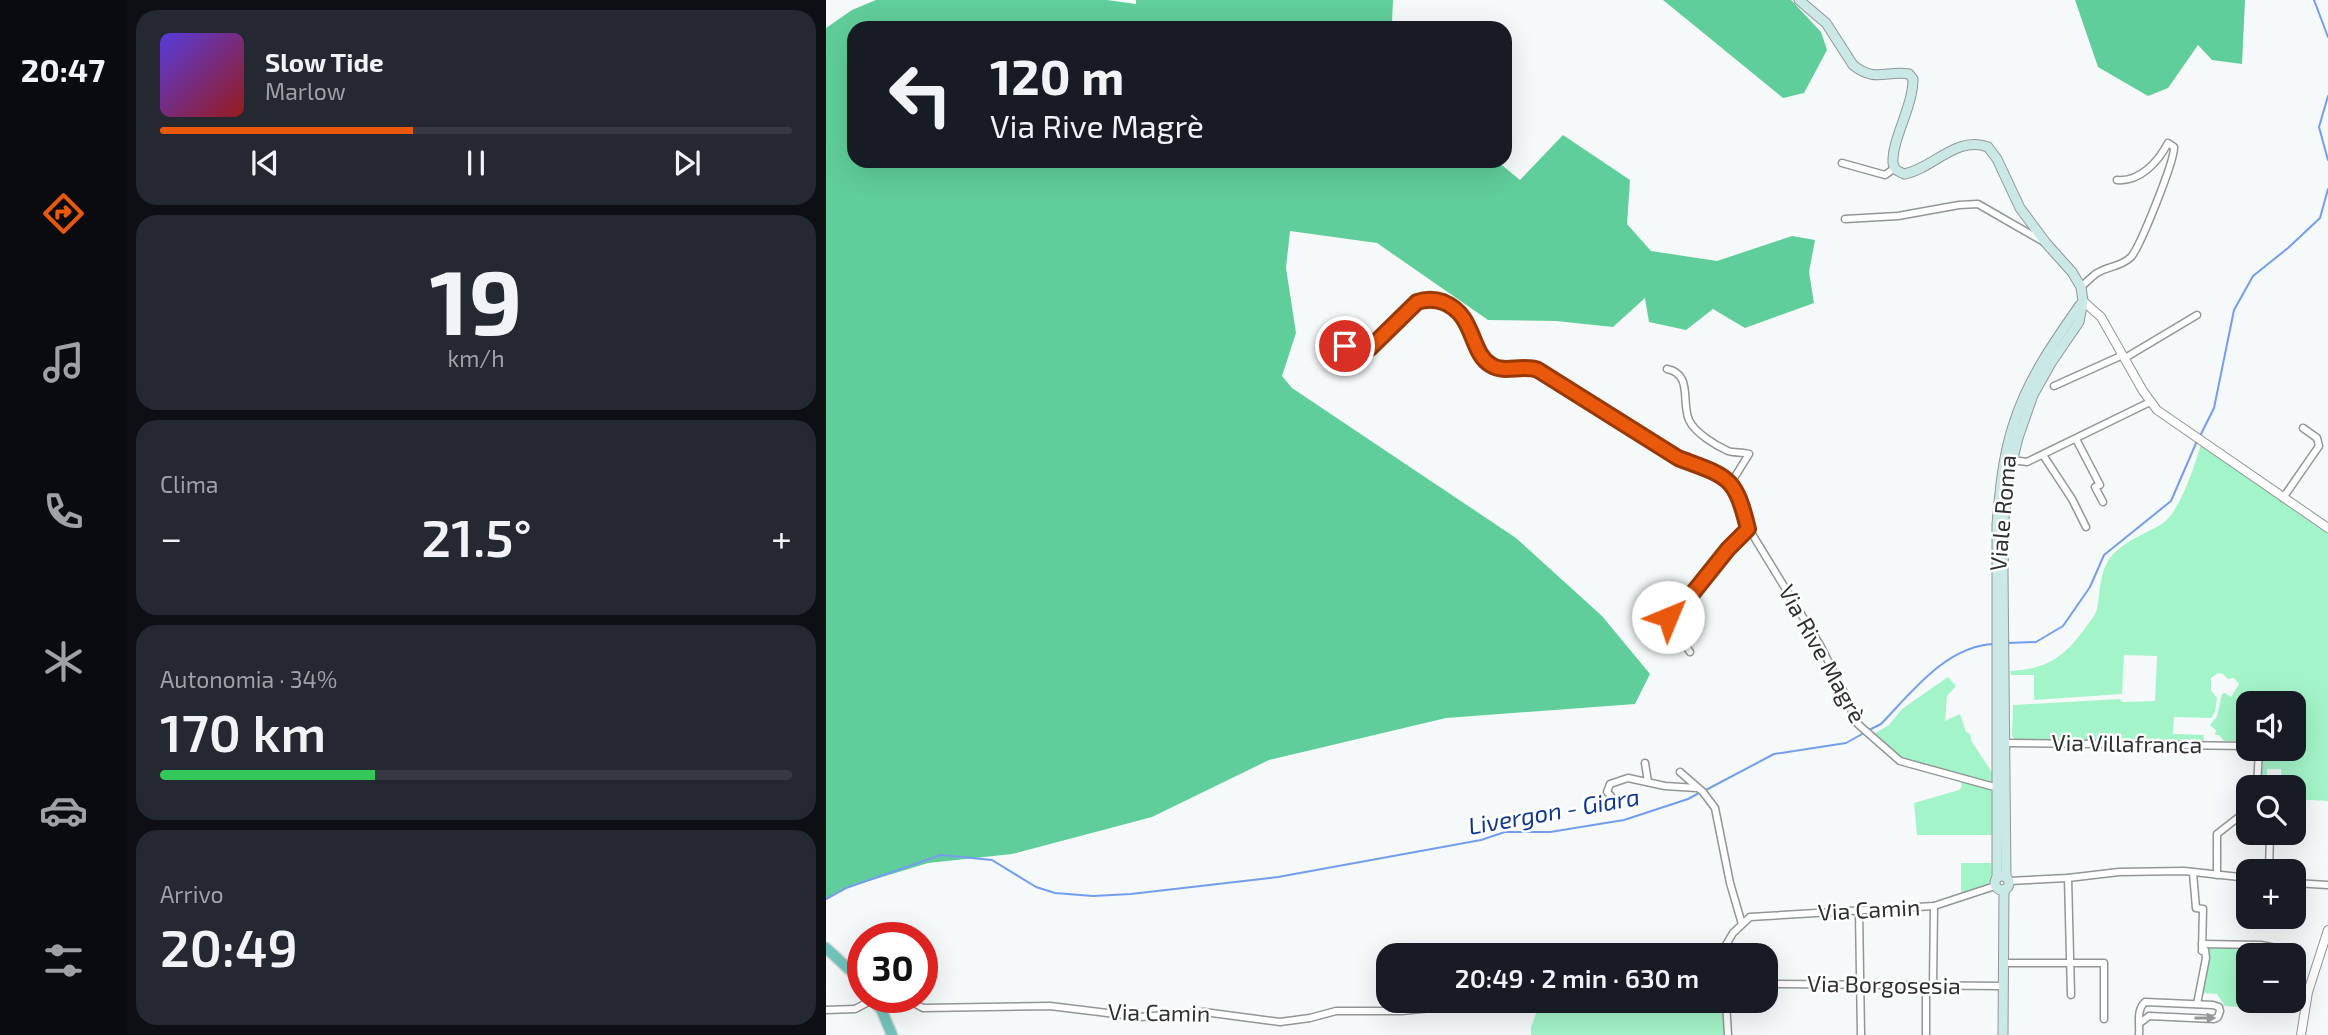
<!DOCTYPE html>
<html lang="it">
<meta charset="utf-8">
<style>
:root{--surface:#171b24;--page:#242831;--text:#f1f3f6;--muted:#9ea1a6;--line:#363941;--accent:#ea580c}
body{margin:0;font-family:"Exo 2",sans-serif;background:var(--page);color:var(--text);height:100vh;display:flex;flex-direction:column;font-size:26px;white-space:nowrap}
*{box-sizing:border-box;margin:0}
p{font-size:23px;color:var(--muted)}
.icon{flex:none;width:38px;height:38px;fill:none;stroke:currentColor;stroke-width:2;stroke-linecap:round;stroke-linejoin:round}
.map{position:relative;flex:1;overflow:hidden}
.drawer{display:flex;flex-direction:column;gap:10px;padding:10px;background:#0d0f14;width:700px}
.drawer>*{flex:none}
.banner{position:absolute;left:21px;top:21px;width:665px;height:147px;border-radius:21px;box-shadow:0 7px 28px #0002;background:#171b24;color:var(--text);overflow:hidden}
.tools{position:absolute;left:1410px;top:691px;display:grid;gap:14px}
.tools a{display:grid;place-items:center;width:70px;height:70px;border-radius:14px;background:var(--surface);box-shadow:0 7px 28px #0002;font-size:35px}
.speed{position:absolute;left:21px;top:922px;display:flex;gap:14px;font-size:35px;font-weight:700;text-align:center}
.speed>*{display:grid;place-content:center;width:91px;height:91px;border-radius:50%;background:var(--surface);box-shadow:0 7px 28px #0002;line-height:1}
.speed .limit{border:10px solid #d22;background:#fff;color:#111}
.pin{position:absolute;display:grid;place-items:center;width:60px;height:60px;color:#fff;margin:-30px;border:4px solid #fff;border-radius:50%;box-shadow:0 2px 7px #0007}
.me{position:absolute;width:77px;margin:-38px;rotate:45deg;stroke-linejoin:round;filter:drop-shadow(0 0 5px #0008)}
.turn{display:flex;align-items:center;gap:24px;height:147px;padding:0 28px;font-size:32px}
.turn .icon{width:91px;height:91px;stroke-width:2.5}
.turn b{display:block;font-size:49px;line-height:60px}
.big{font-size:52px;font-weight:600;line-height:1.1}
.drawer .card{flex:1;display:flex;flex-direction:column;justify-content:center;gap:10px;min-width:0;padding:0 24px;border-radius:21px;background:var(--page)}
.drawer .dial{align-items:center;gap:0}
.dial b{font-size:91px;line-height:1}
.song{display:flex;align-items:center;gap:21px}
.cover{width:84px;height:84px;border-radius:10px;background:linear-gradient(135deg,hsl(250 70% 55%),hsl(0 70% 35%))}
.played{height:7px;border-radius:4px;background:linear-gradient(90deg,var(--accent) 40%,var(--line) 40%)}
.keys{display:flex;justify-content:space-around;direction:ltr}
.heat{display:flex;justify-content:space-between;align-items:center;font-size:38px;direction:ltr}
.charge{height:10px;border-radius:5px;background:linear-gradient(90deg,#34c759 34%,var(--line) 0)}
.trip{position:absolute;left:550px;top:943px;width:402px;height:70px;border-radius:21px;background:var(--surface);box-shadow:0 7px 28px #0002;font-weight:600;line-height:70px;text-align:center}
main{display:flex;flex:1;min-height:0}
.dock{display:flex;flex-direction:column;width:126px;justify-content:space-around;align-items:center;background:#090b0e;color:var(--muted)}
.dock .icon{width:49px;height:49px}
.dock .active{color:var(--accent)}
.dock b{font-size:32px;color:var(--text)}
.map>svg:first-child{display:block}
</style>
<main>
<nav class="dock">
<b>20:47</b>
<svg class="icon active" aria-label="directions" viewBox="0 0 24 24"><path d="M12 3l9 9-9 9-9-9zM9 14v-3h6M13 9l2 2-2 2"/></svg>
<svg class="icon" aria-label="music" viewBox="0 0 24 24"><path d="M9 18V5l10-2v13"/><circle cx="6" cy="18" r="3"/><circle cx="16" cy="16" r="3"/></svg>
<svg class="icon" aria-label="phone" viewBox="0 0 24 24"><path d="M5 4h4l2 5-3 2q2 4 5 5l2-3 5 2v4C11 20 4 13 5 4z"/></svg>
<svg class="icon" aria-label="climate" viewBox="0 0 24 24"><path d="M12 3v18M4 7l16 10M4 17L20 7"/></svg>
<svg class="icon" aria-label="car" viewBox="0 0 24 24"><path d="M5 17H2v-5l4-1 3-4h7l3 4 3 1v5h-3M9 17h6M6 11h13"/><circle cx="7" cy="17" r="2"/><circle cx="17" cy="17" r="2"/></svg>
<svg class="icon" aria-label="filters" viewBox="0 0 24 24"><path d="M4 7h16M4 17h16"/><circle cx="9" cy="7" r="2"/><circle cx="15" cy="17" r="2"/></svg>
</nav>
<section class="drawer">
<div class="card">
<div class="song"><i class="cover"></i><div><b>Slow Tide</b><p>Marlow</p></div></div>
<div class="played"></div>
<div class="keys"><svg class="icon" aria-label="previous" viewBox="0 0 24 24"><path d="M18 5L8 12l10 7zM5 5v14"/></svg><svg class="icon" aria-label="pause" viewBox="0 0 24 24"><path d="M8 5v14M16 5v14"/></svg><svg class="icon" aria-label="next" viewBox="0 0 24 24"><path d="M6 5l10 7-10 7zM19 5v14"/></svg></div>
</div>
<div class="card dial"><b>19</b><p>km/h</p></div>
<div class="card"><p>Clima</p>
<div class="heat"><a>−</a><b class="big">21.5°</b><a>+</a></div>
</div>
<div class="card"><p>Autonomia · 34%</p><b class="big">170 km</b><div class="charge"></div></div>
<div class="card"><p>Arrivo</p><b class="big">20:49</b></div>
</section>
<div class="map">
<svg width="1502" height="1035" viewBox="0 0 1502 1035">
<rect width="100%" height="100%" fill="#f5f9f9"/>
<g fill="#a4f4c9">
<path d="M1375 445 1502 533V801L1468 799V788L1456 787 1455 769H1441V779H1435L1438 752 1465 751 1468 749V704H1423L1420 733 1423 734V741H1398L1393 735H1389L1390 730 1384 725 1391 716 1396 694 1399 693 1405 697 1413 684 1408 678 1402 679 1397 674 1392 673 1385 678V690L1391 698 1389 712 1385 718 1348 717 1347 734 1378 735 1377 741 1189 740 1186 736 1187 705 1294 699 1296 702 1329 701 1331 656 1298 655 1296 694 1208 700V675H1185L1184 671C1222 669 1238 657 1260 627 1264 621 1269 616 1271 609 1275 589 1273 569 1288 553 1301 540 1319 534 1334 525 1354 514 1368 466 1375 445Z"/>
<path d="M1122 677 1130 686 1121 696 1119 721 1134 714 1140 732 1144 734 1146 742 1167 774 1168 780 1165 783 1078 761 1046 735 1063 725 1076 709Z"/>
<path d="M1136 781 1163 789 1167 793V832L1165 835H1091L1088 803 1133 790 1135 788Z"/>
<path d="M1135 863H1165L1166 880 1157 888 1135 893Z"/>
<path d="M1380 945H1434L1433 955 1423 956 1424 1008 1399 1006 1391 994 1375 993Z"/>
<path d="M746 1001H897L899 1035H705V1027L714 1003Z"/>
</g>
<g fill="#60ce9a">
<path d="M50 0H281L310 4V0H567L566 22 569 28H28V161H671L694 180 737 135 804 180 801 224 825 251 891 261 966 236 989 240 983 272 988 303 919 328 887 309 860 330 823 322 819 298 787 327 730 321 662 320 551 243 464 231 460 268 470 333 456 376 466 388 690 538 776 616 824 674 809 704 620 718 443 760 326 817 186 854 102 863 20 888 0 900V28L26 10Z"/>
<path d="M837 0H965L995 32 1001 50 978 93 957 98Z"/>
<path d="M1249 0H1419L1416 64 1386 60 1372 45 1342 88 1322 96 1272 67Z"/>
</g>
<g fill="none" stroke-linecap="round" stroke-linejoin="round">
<g stroke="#749dee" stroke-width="2">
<path d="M1488 0 1502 37"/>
<path d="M1502 96 1493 127 1502 160"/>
<path d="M1374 436 1388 408 1408 310 1427 276 1462 248 1494 218 1502 189"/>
<path d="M1181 643 1210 642 1237 626 1264 587 1278 555 1345 501 1371 441"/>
<path d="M1043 730 1055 724C1086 692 1120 646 1168 644"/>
<path d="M878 791 948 754 1020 743 1038 733"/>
<path d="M0 899 20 888 115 855 166 860 210 887 229 893 267 896 305 894 452 877 655 840 679 832H724L798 820 862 799 873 793"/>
</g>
<g stroke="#929696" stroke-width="9">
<g id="minor">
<path d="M1016 163 1059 175 1069 168"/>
<path d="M1019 219 1072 216 1133 205 1152 204 1218 242"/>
<path d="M1255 287C1260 283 1265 277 1271 273 1282 266 1295 267 1305 257 1314 247 1349 160 1348 147L1342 143C1332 162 1314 182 1291 180"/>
<path d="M504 332C517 344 526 353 544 348L591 302C646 285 640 350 665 365 679 374 695 364 712 370L852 458 877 467 905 483 915 498 923 529 994 645 1022 700 1029 721 1034 726 1074 761 1172 788"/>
<path d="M1299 358 1371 315"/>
<path d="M841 369C867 374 855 402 863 420 869 433 889 445 902 451 908 453 916 452 923 454L905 483"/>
<path d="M1228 386 1297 355"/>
<path d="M1250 439 1274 485 1269 487 1277 502"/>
<path d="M1217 455 1246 499 1260 527"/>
<path d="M1186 460 1201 462 1324 402"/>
<path d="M1457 498 1493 446 1491 438 1477 428"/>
<path d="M864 652 844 623V611L866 594 902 549 923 529"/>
<path d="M1179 743 1423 746"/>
<path d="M819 763 822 782"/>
<path d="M854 772 877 792 889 808 904 883 916 924"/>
<path d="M1431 788 1433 749"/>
<path d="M785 796 781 792 784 784 802 778 839 786 871 788"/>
<path d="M1443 872 1444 833"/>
<path d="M1367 873 1370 908 1377 909 1376 951 1379 950 1380 958 1371 1004"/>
<path d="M1391 875V834L1423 809"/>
<path d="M1242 878 1245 995"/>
<path d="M1183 881 1242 878 1293 872 1358 871 1423 878"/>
<path d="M1468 883 1502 885"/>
<path d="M1033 911 1035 1035"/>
<path d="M1376 944 1435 945 1460 950 1469 948"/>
<path d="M875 956 897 950 907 933 924 917 1108 906 1169 886"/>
<path d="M1177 963H1278V1019"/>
<path d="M940 984 1176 986"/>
<path d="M1100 986V1035"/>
<path d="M1107 986 1108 906"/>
<path d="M79 998 97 1008 224 1006 314 1017 378 1012 454 1022 484 1018 510 1011H576L673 1001"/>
<path d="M900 1001 902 1035"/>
<path d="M0 1010 29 1009"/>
<path d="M1313 1035C1314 1024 1310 1010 1319 1002L1387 1005 1393 1007 1394 1011 1392 1017 1388 1019 1323 1016 1314 1023"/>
</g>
</g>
<g stroke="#929696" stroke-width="10">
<g id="tertiary">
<path d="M1257 301 1275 317 1317 391 1331 410 1502 528"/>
<path d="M1475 1035 1482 992 1502 930"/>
</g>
</g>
<g stroke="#929696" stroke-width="11">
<g id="secondary">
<path d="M973 0 1000 23 1027 65C1049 83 1061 70 1083 74L1087 79C1087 107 1066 139 1067 162 1067 169 1072 171 1078 174 1107 169 1130 135 1162 147L1171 159 1194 208 1220 243 1246 272 1255 287 1257 301 1253 322 1225 363 1207 395 1192 438 1183 475 1178 517 1177 573 1180 877"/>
<circle cx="1176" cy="883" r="7"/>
<path d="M1171 877V524C1174 490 1177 455 1188 423 1202 379 1228 342 1254 305"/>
<path d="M1177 1035 1178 889"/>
</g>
</g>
<g stroke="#d5d5d6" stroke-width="13">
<g id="trunk">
<path d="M0 948 26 972 37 985"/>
<path d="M46 998 56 1011 66 1035"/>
</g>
</g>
<use href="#minor" stroke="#fff" stroke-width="6"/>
<use href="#tertiary" stroke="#fff" stroke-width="8"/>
<use href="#secondary" stroke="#cae9e6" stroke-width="9"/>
<use href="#trunk" stroke="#72c4bc" stroke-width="10"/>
<g stroke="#929696" stroke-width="9" stroke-linecap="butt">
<path id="minor-bridge" d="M29 1009 50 998"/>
</g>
<use href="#minor-bridge" stroke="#fff" stroke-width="6"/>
</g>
<defs><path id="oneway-solid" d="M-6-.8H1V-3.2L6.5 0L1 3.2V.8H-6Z" transform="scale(1.75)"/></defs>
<use fill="#969798" href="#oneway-solid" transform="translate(1379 1018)"/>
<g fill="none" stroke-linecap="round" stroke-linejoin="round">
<g stroke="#983908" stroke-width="18">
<path id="route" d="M519 346 537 351 544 348 591 302C600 299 608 299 617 302 650 315 643 352 665 365 679 374 695 364 712 370L852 458C902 477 909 475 922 529L902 549 866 594 844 611 842 617"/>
</g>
<use href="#route" stroke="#ea580c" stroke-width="12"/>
</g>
<g text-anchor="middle" stroke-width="5" stroke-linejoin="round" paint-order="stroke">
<g font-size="23" fill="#2e2f30" stroke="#fff">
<text transform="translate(1177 513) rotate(-85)" y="8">Viale Roma</text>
<text transform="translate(996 654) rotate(61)" y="8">Via Rive Magrè</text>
<text transform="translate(1301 744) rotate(1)" y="8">Via Villafranca</text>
<text transform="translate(1043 910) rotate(-3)" y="8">Via Camin</text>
<text transform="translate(1058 985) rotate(1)" y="8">Via Borgosesia</text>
<text transform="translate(333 1013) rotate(1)" y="8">Via Camin</text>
</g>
<g font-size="24" font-style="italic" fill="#0f3692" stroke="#fff">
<text transform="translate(728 812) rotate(-10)" y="8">Livergon - Giara</text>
</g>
</g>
</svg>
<div class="tools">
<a><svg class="icon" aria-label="sound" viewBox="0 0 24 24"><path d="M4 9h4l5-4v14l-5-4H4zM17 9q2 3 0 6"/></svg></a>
<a><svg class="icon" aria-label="search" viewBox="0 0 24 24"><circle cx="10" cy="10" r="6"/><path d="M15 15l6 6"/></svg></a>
<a>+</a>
<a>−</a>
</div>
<div class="speed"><div class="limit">30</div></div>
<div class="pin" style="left:519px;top:346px;background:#d93025"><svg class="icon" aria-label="arrive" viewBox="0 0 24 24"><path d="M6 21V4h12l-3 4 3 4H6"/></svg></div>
<svg class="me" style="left:842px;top:617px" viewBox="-20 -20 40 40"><circle r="19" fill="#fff"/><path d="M0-13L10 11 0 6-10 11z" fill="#ea580c"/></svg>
<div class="trip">20:49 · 2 min · 630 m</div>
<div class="banner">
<div class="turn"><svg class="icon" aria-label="left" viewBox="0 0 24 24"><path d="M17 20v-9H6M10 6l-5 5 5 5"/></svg><div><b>120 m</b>Via Rive Magrè</div></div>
</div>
</div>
</main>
